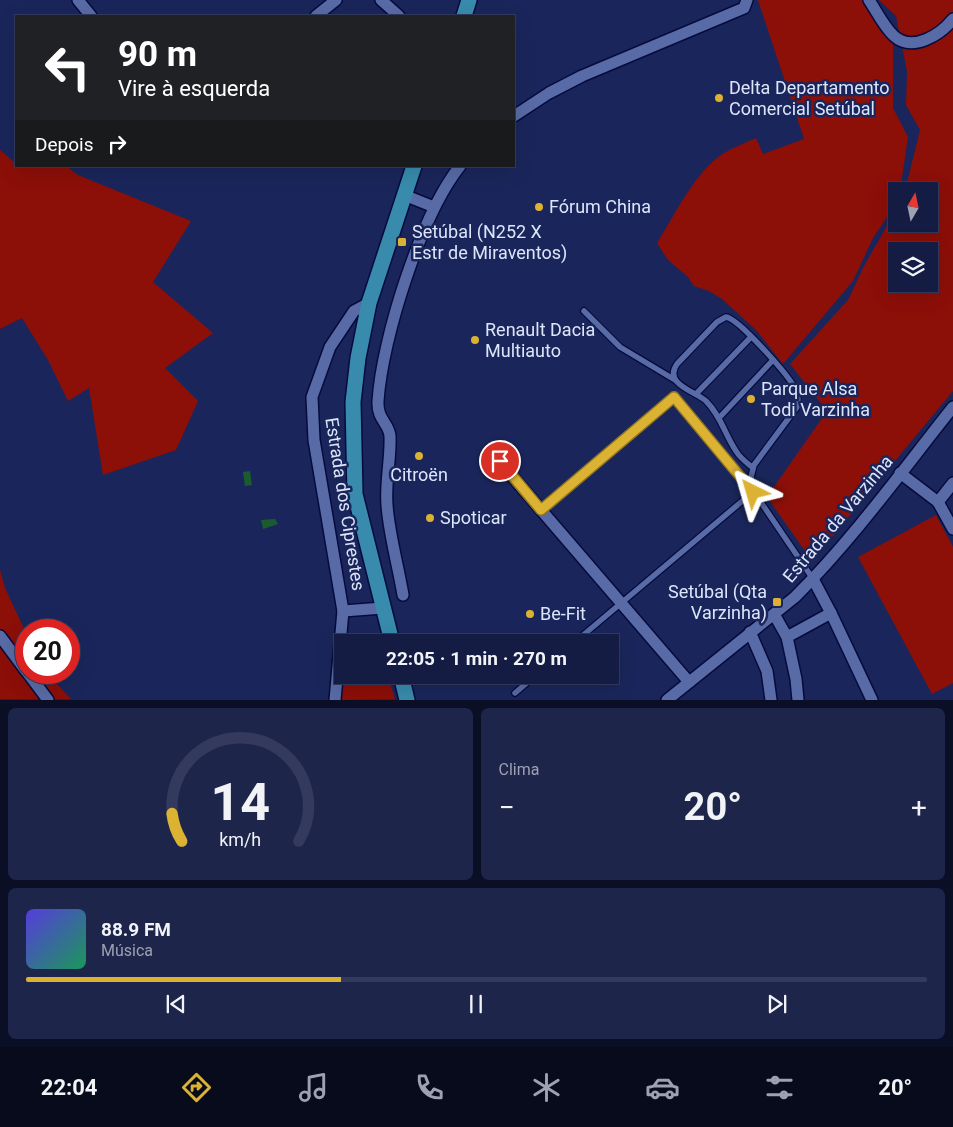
<!DOCTYPE html>
<html lang="pt">
<meta charset="utf-8">
<style>
:root{--surface:#141c44;--page:#1d254b;--text:#f1f3f6;--muted:#9da1b2;--line:#333a5d;--accent:#dcb233}
body{margin:0;font-family:Roboto,sans-serif;background:var(--page);color:var(--text);height:100vh;display:flex;flex-direction:column;font-size:19px;white-space:nowrap}
*{box-sizing:border-box;margin:0}
p{font-size:16px;color:var(--muted)}
.icon{flex:none;width:28px;height:28px;fill:none;stroke:currentColor;stroke-width:2;stroke-linecap:round;stroke-linejoin:round}
.map{position:relative;height:700px;overflow:hidden}
.details{display:flex;flex-direction:column;gap:8px;padding:8px;background:#0b0f25;flex:1}
.details>*{flex:none}
.top-card{position:absolute;left:15px;top:15px;width:500px;height:152px;border-radius:0px;box-shadow:0 5px 20px #0002,0 0 0 1px var(--line);background:#202124;color:#fff;overflow:hidden}
.needle{width:32px;rotate:9deg}
.controls{position:absolute;left:888px;top:182px;display:grid;gap:10px}
.controls a{display:grid;place-items:center;width:50px;height:50px;border-radius:0px;background:var(--surface);box-shadow:0 5px 20px #0002,0 0 0 1px var(--line);font-size:25px}
.speed{position:absolute;left:15px;top:619px;display:flex;gap:10px;font-size:25px;font-weight:700;text-align:center}
.speed>*{display:grid;place-content:center;width:65px;height:65px;border-radius:50%;background:var(--surface);box-shadow:0 5px 20px #0002,0 0 0 1px var(--line);line-height:1}
.speed .limit{border:8px solid #d22;background:#fff;color:#111}
.pin{position:absolute;display:grid;place-items:center;width:42px;height:42px;color:#fff;margin:-21px;border:2px solid #fff;border-radius:50%;box-shadow:0 1px 5px #0007}
.me{position:absolute;width:55px;margin:-28px;rotate:320deg;stroke-linejoin:round;filter:drop-shadow(0 0 4px #0008)}
.turn{display:flex;align-items:center;gap:18px;height:105px;padding:0 20px;font-size:22px}
.turn .icon{width:65px;height:65px;stroke-width:2.5}
.turn b{display:block;font-size:35px;line-height:42px}
.then{display:flex;align-items:center;height:48px;padding:0 20px;background:#0003;gap:10px;font-size:19px}
.big{font-size:38px;font-weight:700;line-height:1.1}
.details .card{flex:1;display:flex;flex-direction:column;justify-content:center;gap:8px;min-width:0;padding:0 18px;border-radius:8px;background:var(--page)}
.details .dial{align-items:center;gap:0}
.dial svg{height:130px;overflow:visible;fill:none;stroke:var(--line);stroke-width:7;stroke-linecap:round;text-anchor:middle}
.dial text{fill:var(--text);stroke:none}
.song{display:flex;align-items:center;gap:15px}
.cover{width:60px;height:60px;border-radius:8px;background:linear-gradient(135deg,hsl(250 70% 55%),hsl(150 70% 35%))}
.played{height:5px;border-radius:2px;background:linear-gradient(90deg,var(--accent) 35%,var(--line) 35%)}
.keys{display:flex;justify-content:space-around;direction:ltr}
.heat{display:flex;justify-content:space-between;align-items:center;font-size:28px;direction:ltr}
.details .tiles{flex:1;display:grid;gap:8px;grid-template-columns:1fr 1fr}
.card:last-child{grid-column:span 2}
.trip{position:absolute;left:334px;top:634px;width:285px;height:50px;border-radius:0px;background:var(--surface);box-shadow:0 5px 20px #0002,0 0 0 1px var(--line);font-weight:700;line-height:50px;text-align:center}
.tabs{display:flex;height:80px;justify-content:space-around;align-items:center;background:#080b1b;color:var(--muted)}
.tabs .icon{width:35px;height:35px}
.tabs .on{color:var(--accent)}
.tabs b{font-size:22px;color:var(--text)}
.map>svg:first-child{display:block}
</style>
<div class="map">
<svg width="953" height="700" viewBox="0 0 953 700">
<rect width="100%" height="100%" fill="#1a265b"/>
<g fill="#8c0f08" fill-rule="evenodd">
<path d="M758 0H865L893 43V108L908 137 900 191H896V204L873 238 853 281 783 364 756 330 722 299 709 291 694 286 688 277 668 260 657 243C675 215 695 171 724 153 734 147 745 143 756 138L763 154 804 139Z"/>
<path d="M879 0H953V391L812 561 767 497 827 411 790 364 848 300 864 266 896 210V224H929V191H905L920 130 906 105 907 71 896 16ZM896 251H929V284H896Z"/>
<path d="M0 150 13 161 16 158V166H66L78 175 191 221 153 282 213 333 165 368 198 401 176 450 103 475 89 388 68 401 48 360 22 318 0 329Z"/>
<path d="M936 515 953 547V683L932 694 858 557Z"/>
<path d="M0 570 5 588 26 633V672L46 673 71 699H0Z"/>
<path d="M342 675H388L395 699 340 700Z"/>
</g>
<g fill="#1b5c2e">
<path d="M250 471 252 485 245 486 243 472Z"/>
<path d="M275 519 278 524 263 529 261 520Z"/>
</g>
<g fill="none" stroke-linecap="round" stroke-linejoin="round">
<g stroke="#060b3e" stroke-width="8">
<g id="service">
<path d="M584 311 620 347 675 380"/>
<path d="M696 394 751 337"/>
<path d="M719 418 773 360"/>
<path d="M541 510 674 397 760 501 813 579"/>
<path d="M575 642 753 492 751 477 754 465 797 407C800 399 797 392 793 385 785 372 739 319 726 317L717 322 677 364C663 384 695 391 706 401 721 416 725 435 736 451 740 458 747 463 753 468"/>
<path d="M515 693 536 675"/>
</g>
</g>
<g stroke="#060b3e" stroke-width="14">
<g id="minor">
<path d="M78 0 91 16"/>
<path d="M381 0 399 16"/>
<path d="M869 0C877 12 884 27 894 36 913 53 941 34 953 19"/>
<path d="M316 16 336 0"/>
<path d="M514 116 549 93 582 76 744 8 747 0"/>
<path d="M404 195 434 207"/>
<path d="M499 461 689 682"/>
<path d="M900 473 938 502 953 529"/>
<path d="M938 502 953 483"/>
<path d="M403 595C398 565 389 534 387 505 385 482 391 459 390 436 389 423 377 420 378 401 382 339 421 215 460 166"/>
<path d="M343 611 383 608"/>
<path d="M831 613 872 700"/>
<path d="M774 614 787 637 831 613 813 579"/>
<path d="M750 632 767 671 771 700"/>
<path d="M0 636 26 671"/>
<path d="M787 637 796 679 798 700"/>
<path d="M27 672 48 700"/>
<path d="M335 700 343 611 314 440 312 397 330 347 354 311 369 303"/>
<path d="M667 700 795 597C853 539 902 471 953 407"/>
</g>
</g>
<g stroke="#060b3e" stroke-width="18">
<g id="primary">
<path d="M464 16 469 0"/>
<path d="M392 642 355 494 353 402 358 358 369 303 414 166"/>
<path d="M401 675 407 700"/>
</g>
</g>
<use href="#service" stroke="#586ba6" stroke-width="5.5"/>
<use href="#minor" stroke="#586ba6" stroke-width="11"/>
<use href="#primary" stroke="#388bad" stroke-width="15"/>
</g>
<g fill="none" stroke-linecap="round" stroke-linejoin="round">
<g stroke="#8f7421" stroke-width="12">
<path id="route" d="M500 461 541 510 674 397 753 492"/>
</g>
<use href="#route" stroke="#dcb233" stroke-width="9"/>
</g>
<g fill="#dcb233" stroke="#1a265b" stroke-width="2">
<circle cx="719" cy="98" r="5"/>
<circle cx="539" cy="207" r="5"/>
<rect x="397" y="237" width="10" height="10" rx="2.5"/>
<circle cx="475" cy="340" r="5"/>
<circle cx="751" cy="399" r="5"/>
<circle cx="419" cy="456" r="5"/>
<circle cx="430" cy="518" r="5"/>
<rect x="772" y="597" width="10" height="10" rx="2.5"/>
<circle cx="530" cy="614" r="5"/>
</g>
<g text-anchor="middle" stroke-width="5" stroke-linejoin="round" paint-order="stroke">
<g font-size="18" fill="#dde5f9" stroke="#1a265b" text-anchor="start">
<text x="729" y="94">Delta Departamento<tspan x="729" dy="21">Comercial Setúbal</tspan></text>
<text x="549" y="213">Fórum China</text>
<text x="412" y="238">Setúbal (N252 X<tspan x="412" dy="21">Estr de Miraventos)</tspan></text>
<text x="485" y="336">Renault Dacia<tspan x="485" dy="21">Multiauto</tspan></text>
<text x="761" y="395">Parque Alsa<tspan x="761" dy="21">Todi Varzinha</tspan></text>
<text x="419" y="481" text-anchor="middle">Citroën</text>
<text x="440" y="524">Spoticar</text>
<text x="767" y="598" text-anchor="end">Setúbal (Qta<tspan x="767" dy="21">Varzinha)</tspan></text>
<text x="540" y="620">Be-Fit</text>
</g>
<g font-size="18" fill="#dde5f9" stroke="#1a265b">
<text transform="translate(345 504) rotate(81)" y="6">Estrada dos Ciprestes</text>
<text transform="translate(838 519) rotate(-50)" y="6">Estrada da Varzinha</text>
</g>
</g>
</svg>
<div class="controls">
<a><svg class="needle" viewBox="-14 -14 28 28"><path d="M0-13l5 13h-10z" fill="#e53935"/><path d="M0 13l5-13h-10z" fill="#9da1b2"/></svg></a>
<a><svg class="icon" aria-label="layers" viewBox="0 0 24 24"><path d="M12 4l9 5-9 5-9-5zM3 14l9 5 9-5"/></svg></a>
</div>
<div class="speed"><div class="limit">20</div></div>
<div class="pin" style="left:500px;top:461px;background:#d93025"><svg class="icon" aria-label="arrive" viewBox="0 0 24 24"><path d="M6 21V4h12l-3 4 3 4H6"/></svg></div>
<svg class="me" style="left:753px;top:492px" viewBox="-20 -20 40 40"><path d="M0-17L14 15 0 8-14 15z" fill="#dcb233" stroke="#fff" stroke-width="4"/></svg>
<div class="trip">22:05 · 1 min · 270 m</div>
<div class="top-card">
<div class="turn"><svg class="icon" aria-label="left" viewBox="0 0 24 24"><path d="M17 20v-9H6M10 6l-5 5 5 5"/></svg><div><b>90 m</b>Vire à esquerda</div></div>
<div class="then">Depois<svg class="icon" aria-label="right" viewBox="0 0 24 24"><path d="M7 20v-9h11M14 6l5 5-5 5"/></svg></div>
</div>
</div>
<section class="details">
<div class="tiles">
<div class="card dial"><svg viewBox="0 0 100 80">
<path d="M14 69A42 42 0 1 1 86 69"/>
<path d="M14 69A42 42 0 0 1 8 52" stroke="#dcb233"/>
<text x="50" y="56" font-size="32" font-weight="700">14</text>
<text x="50" y="72" font-size="11">km/h</text>
</svg></div>
<div class="card"><p>Clima</p>
<div class="heat"><a>−</a><b class="big">20°</b><a>+</a></div>
</div>
<div class="card">
<div class="song"><i class="cover"></i><div><b>88.9 FM</b><p>Música</p></div></div>
<div class="played"></div>
<div class="keys"><svg class="icon" aria-label="previous" viewBox="0 0 24 24"><path d="M18 5L8 12l10 7zM5 5v14"/></svg><svg class="icon" aria-label="pause" viewBox="0 0 24 24"><path d="M8 5v14M16 5v14"/></svg><svg class="icon" aria-label="next" viewBox="0 0 24 24"><path d="M6 5l10 7-10 7zM19 5v14"/></svg></div>
</div>
</div>
</section>
<nav class="tabs">
<b>22:04</b>
<svg class="icon on" aria-label="directions" viewBox="0 0 24 24"><path d="M12 3l9 9-9 9-9-9zM9 14v-3h6M13 9l2 2-2 2"/></svg>
<svg class="icon" aria-label="music" viewBox="0 0 24 24"><path d="M9 18V5l10-2v13"/><circle cx="6" cy="18" r="3"/><circle cx="16" cy="16" r="3"/></svg>
<svg class="icon" aria-label="phone" viewBox="0 0 24 24"><path d="M5 4h4l2 5-3 2q2 4 5 5l2-3 5 2v4C11 20 4 13 5 4z"/></svg>
<svg class="icon" aria-label="climate" viewBox="0 0 24 24"><path d="M12 3v18M4 7l16 10M4 17L20 7"/></svg>
<svg class="icon" aria-label="car" viewBox="0 0 24 24"><path d="M5 17H2v-5l4-1 3-4h7l3 4 3 1v5h-3M9 17h6M6 11h13"/><circle cx="7" cy="17" r="2"/><circle cx="17" cy="17" r="2"/></svg>
<svg class="icon" aria-label="filters" viewBox="0 0 24 24"><path d="M4 7h16M4 17h16"/><circle cx="9" cy="7" r="2"/><circle cx="15" cy="17" r="2"/></svg>
<b>20°</b>
</nav>
